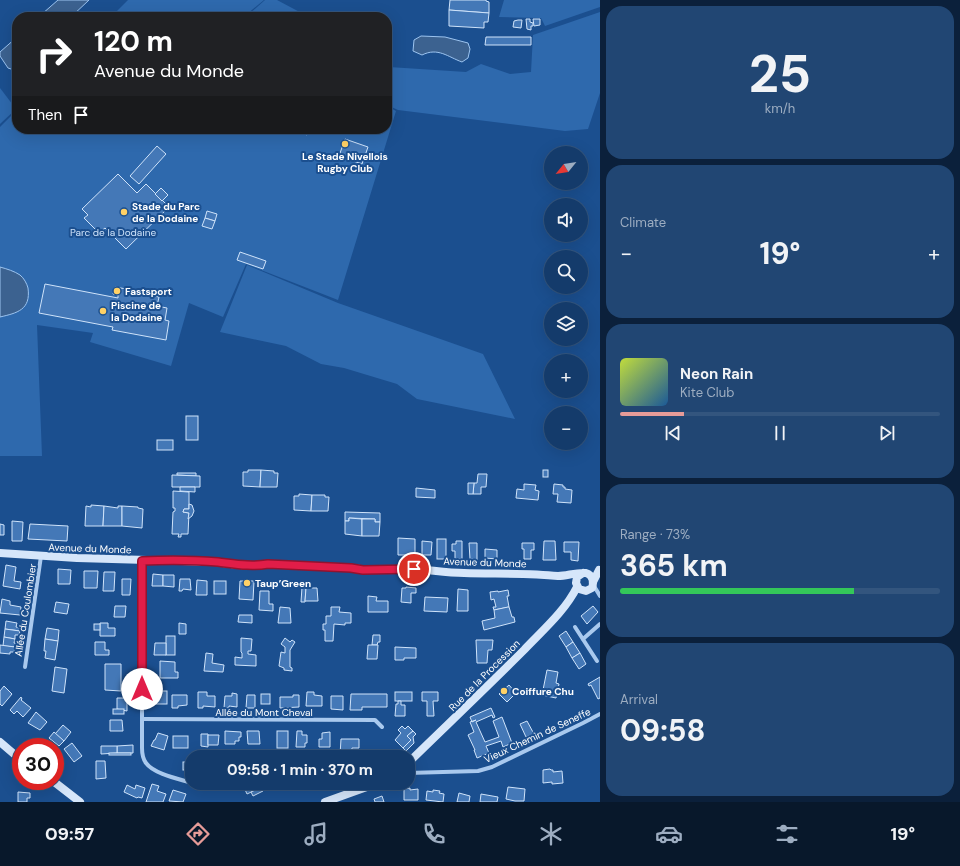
<!DOCTYPE html>
<meta charset="utf-8">
<style>
:root{--surface:#143b6b;--page:#214673;--text:#f1f3f6;--muted:#9dadc1;--line:#33557e;--accent:#e69b98}
body{margin:0;font-family:"DM Sans",sans-serif;background:var(--page);color:var(--text);height:100vh;display:flex;flex-direction:column;font-size:15px;white-space:nowrap}
*{box-sizing:border-box;margin:0}
p{font-size:13px;color:var(--muted)}
.icon{flex:none;width:22px;height:22px;fill:none;stroke:currentColor;stroke-width:2;stroke-linecap:round;stroke-linejoin:round}
.map{position:relative;flex:1;overflow:hidden}
.side{display:flex;flex-direction:column;gap:6px;padding:6px;background:#0b203b;width:360px}
.side>*{flex:none}
.top-card{position:absolute;left:12px;top:12px;width:380px;height:122px;border-radius:16px;box-shadow:0 4px 16px #0002,0 0 0 1px var(--line);background:#202124;color:#fff;overflow:hidden}
.needle{width:26px;rotate:240deg}
.buttons{position:absolute;left:544px;top:146px;display:grid;gap:8px}
.buttons a{display:grid;place-items:center;width:44px;height:44px;border-radius:50%;background:var(--surface);box-shadow:0 4px 16px #0002,0 0 0 1px var(--line);font-size:20px}
.speed{position:absolute;left:12px;top:738px;display:flex;gap:8px;font-size:20px;font-weight:700;text-align:center}
.speed>*{display:grid;place-content:center;width:52px;height:52px;border-radius:50%;background:var(--surface);box-shadow:0 4px 16px #0002,0 0 0 1px var(--line);line-height:1}
.speed .limit{border:6px solid #d22;background:#fff;color:#111}
.pin{position:absolute;display:grid;place-items:center;width:34px;height:34px;color:#fff;margin:-17px;border:2px solid #fff;border-radius:50%;box-shadow:0 1px 4px #0007}
.me{position:absolute;width:44px;margin:-22px;rotate:0deg;stroke-linejoin:round;filter:drop-shadow(0 0 3px #0008)}
.turn{display:flex;align-items:center;gap:14px;height:84px;padding:0 16px;font-size:18px}
.turn .icon{width:52px;height:52px;stroke-width:2.5}
.turn b{display:block;font-size:28px;line-height:34px}
.then{display:flex;align-items:center;height:38px;padding:0 16px;background:#0003;gap:8px;font-size:15px}
.big{font-size:30px;font-weight:700;line-height:1.1}
.side .tile{flex:1;display:flex;flex-direction:column;justify-content:center;gap:6px;min-width:0;padding:0 14px;border-radius:16px;background:var(--page)}
.side .dial{align-items:center;gap:0}
.dial b{font-size:52px;line-height:1}
.song{display:flex;align-items:center;gap:12px}
.cover{width:48px;height:48px;border-radius:6px;background:linear-gradient(135deg,hsl(70 70% 55%),hsl(210 70% 35%))}
.played{height:4px;border-radius:2px;background:linear-gradient(90deg,var(--accent) 20%,var(--line) 20%)}
.keys{display:flex;justify-content:space-around;direction:ltr}
.heat{display:flex;justify-content:space-between;align-items:center;font-size:22px;direction:ltr}
.charge{height:6px;border-radius:3px;background:linear-gradient(90deg,#34c759 73%,var(--line) 0)}
.trip{position:absolute;left:185px;top:750px;width:230px;height:40px;border-radius:16px;background:var(--surface);box-shadow:0 4px 16px #0002,0 0 0 1px var(--line);font-weight:700;line-height:40px;text-align:center}
.menu{display:flex;height:64px;justify-content:space-around;align-items:center;background:#08182b;color:var(--muted)}
.menu .icon{width:28px;height:28px}
.menu .on{color:var(--accent)}
.menu b{font-size:18px;color:var(--text)}
main{display:flex;flex:1;min-height:0}
.map>svg:first-child{display:block}
</style>
<main>
<div class="map">
<svg width="600" height="802" viewBox="0 0 600 802">
<rect width="100%" height="100%" fill="#1b4f8f"/>
<g fill="#2e69ad">
<path d="M128 0H264L247 14 250 17H111Z"/>
<path d="M265 0H277L309 17H252L249 14Z"/>
<path d="M504 0H600V7L545 26 541 18 499 17Z"/>
<path d="M600 12V93L588 129 565 131 398 110 387 105V43L389 67 466 72 481 64 510 74 531 72 533 35Z"/>
<path d="M0 88 16 109 0 124Z"/>
<path d="M387 106 396 111 338 300 246 264 223 317 189 303 171 366 90 342 93 333 37 325 42 456H0V127L17 110V129H387Z"/>
<path d="M247 265 338 303 483 354 515 419 417 399 397 384 344 368 321 364 286 346 220 332Z"/>
</g>
<g fill="#3c6290" stroke="#9cc4f0">
<path d="M58 0H89L71 17H25C30 11 36 11 42 14Z"/>
<path d="M421 36 445 37 468 43 470 49 468 58 462 62C448 57 438 47 422 55L413 51 414 40Z"/>
<path d="M17 37V64L11 69 8 68 0 56V52Z"/>
<path d="M0 267C7 269 14 271 20 275 24 278 27 284 28 288 31 310 17 313 0 317Z"/>
</g>
<g fill="#4478b7" stroke="#cfe3fa">
<path d="M450 0H486V1L489 2V13L449 10Z"/>
<path d="M449 10 489 13 488 22H484V28L449 26Z"/>
<path d="M526 19H530V22L533 23V26H531V30L527 29Z"/>
<path d="M533 19H540V25L534 26Z"/>
<path d="M518 20H522L521 28 513 27 514 21Z"/>
<path d="M486 37H531V45H485Z"/>
<path d="M299 129H310L307 135 298 130Z"/>
<path d="M345 139 368 147 362 164 339 156Z"/>
<path d="M157 146 166 154 139 184 130 176Z"/>
<path d="M118 174 137 193 146 184 169 207 126 249 105 228 100 232 98 230 97 231 84 218 88 215 82 209Z"/>
<path d="M161 188 168 195 162 201 155 194Z"/>
<path d="M207 211 217 214 215 221 205 218Z"/>
<path d="M205 218 215 221 212 229 202 226Z"/>
<path d="M240 252 266 261 263 269 237 260Z"/>
<path d="M45 284 118 298V295L113 294 115 287 149 293 148 295 159 297 157 306 167 308 165 320 169 321 166 340 112 330 113 327 39 313Z"/>
<rect x="186" y="416" width="12" height="24"/>
<rect x="157" y="440" width="16" height="10"/>
<path d="M248 470H261L260 487 243 486V472H248Z"/>
<path d="M261 470 274 471V473H278L277 487H260Z"/>
<rect x="543" y="470" width="5" height="7"/>
<path d="M177 473H196V476L177 475Z"/>
<path d="M478 474H487L486 487H481V494H473L474 483H477Z"/>
<path d="M172 475 200 476V487H172Z"/>
<path d="M468 483H474L473 494H468Z"/>
<path d="M524 484 536 485 535 490 539 491 538 500 516 498 517 489 524 490Z"/>
<path d="M554 484 563 485V487H565V489L572 490 571 503 557 502 558 494H553Z"/>
<path d="M180 487H195V492L180 491Z"/>
<path d="M416 488 435 490V498L416 497Z"/>
<path d="M173 491 189 492V509H184L183 512 189 513 188 534H181V537H178L179 534H172L173 512 175 511V508H173Z"/>
<path d="M299 494 312 495 311 511 294 510V496H299Z"/>
<path d="M312 495H325V497H329L328 511H311Z"/>
<path d="M189 504 192 505 194 511 192 516 188 519 189 513 183 512 184 509H189Z"/>
<path d="M91 505 104 506 103 526H85L86 506 91 507Z"/>
<path d="M104 506 118 508V506H122V526H103Z"/>
<path d="M122 506 138 507V508L143 509 142 528 122 526Z"/>
<path d="M345 512 380 513V522H375V519L349 518V521H345Z"/>
<path d="M349 518 362 519V536L345 534V521H349Z"/>
<path d="M362 519H375V522H380L379 536H362Z"/>
<path d="M12 521 23 522 22 541H12Z"/>
<path d="M0 524 4 525V535H0Z"/>
<path d="M30 524 68 526 67 541 28 539Z"/>
<path d="M398 538 415 539V555H398Z"/>
<rect x="437" y="539" width="9" height="20"/>
<path d="M422 541 432 542 431 555H422Z"/>
<path d="M456 541H462V559H455V551H452V544H456Z"/>
<path d="M544 541H555L556 560H543Z"/>
<path d="M564 542H579L578 561 571 560V552H564Z"/>
<path d="M469 543H477V560L470 559Z"/>
<path d="M522 543H534V550H531V559H524V549H522Z"/>
<path d="M485 549 497 550V559L485 558Z"/>
<path d="M6 565 16 567 14 581 21 582 20 589 3 586Z"/>
<path d="M58 569 71 570 70 584H58Z"/>
<path d="M84 571H98L97 588H84Z"/>
<path d="M104 572H115L114 591H103Z"/>
<path d="M153 574 163 575V586H152Z"/>
<path d="M163 575H174V587L163 586Z"/>
<path d="M122 579H131L130 595H122Z"/>
<path d="M180 579H190L191 590 183 589 182 591H179Z"/>
<path d="M197 580 207 581V595H196Z"/>
<rect x="214" y="581" width="12" height="13"/>
<path d="M240 581H254L253 600 239 599Z"/>
<path d="M302 587H312L306 588 305 602H301Z"/>
<path d="M406 587 416 588V593H411V603L401 602 402 588H406Z"/>
<path d="M306 588H317L318 601H305Z"/>
<path d="M458 589 468 590V611H457Z"/>
<path d="M508 590 509 596H507L509 607 494 610 493 607H496L494 599 491 600 490 592 498 591V592Z"/>
<path d="M260 591H269V604H273V611L259 610Z"/>
<path d="M368 596 377 597 376 601H388V612H368Z"/>
<path d="M425 597 448 598 447 612 424 611Z"/>
<path d="M2 599 10 601V605L21 607 20 615 0 613Z"/>
<path d="M56 602 69 604 67 614 54 612Z"/>
<path d="M115 606H126L125 617H114Z"/>
<path d="M593 606 598 612 587 624 581 616Z"/>
<path d="M280 607 290 608 291 623H278Z"/>
<path d="M331 607H340L339 612 351 613V623H345V625L334 624 333 641H325V630H323V624H326V616H331Z"/>
<path d="M508 607H509L512 617H514L515 622 484 630 482 621 495 618 494 610Z"/>
<path d="M239 615H252V623L238 622Z"/>
<path d="M6 621 17 623 16 627 20 628V631L5 629Z"/>
<path d="M108 623V628H115V636H100V623Z"/>
<path d="M179 623 186 624V634H179Z"/>
<rect x="94" y="624" width="6" height="6"/>
<path d="M47 628 59 630 58 641 45 639Z"/>
<path d="M5 629 20 631 19 635H15V639L4 637Z"/>
<path d="M566 631 573 642 566 647 559 636Z"/>
<path d="M373 635H380V642H378L377 645H372Z"/>
<rect x="166" y="636" width="9" height="19"/>
<path d="M4 637 15 639 14 643 18 644 17 647 3 646Z"/>
<path d="M241 638 252 639 251 651H248V654L256 655V666L235 665V657L242 658V653L241 652Z"/>
<path d="M285 638 290 642 292 640 295 642 290 650V667L292 668V671L284 670V668L279 666 281 652 285 653V647L281 644Z"/>
<path d="M45 639 58 641 55 660 45 658 46 651H44Z"/>
<path d="M476 640H493L492 650H488L487 663H477Z"/>
<path d="M95 642H105V650H109V655H95Z"/>
<path d="M573 642 580 653 572 658 566 647Z"/>
<path d="M155 643H166V655H154Z"/>
<path d="M0 645 15 647 14 652H10V654L0 653Z"/>
<path d="M368 645H378L377 659H367Z"/>
<path d="M395 647 416 648V658H404V660H395Z"/>
<path d="M206 653 213 654 212 663 224 665 223 672 204 671Z"/>
<path d="M580 653 586 664 579 669 572 658Z"/>
<path d="M160 661 175 662V672H178V678H160Z"/>
<path d="M105 664H121V691L105 690Z"/>
<path d="M55 667 67 669 64 693 52 691Z"/>
<path d="M547 670 558 672 556 683 559 684 556 698 542 695Z"/>
<path d="M600 677V698L598 699 591 685 589 686 588 684Z"/>
<path d="M509 685 516 693 507 702 499 694Z"/>
<path d="M4 686 12 694 2 706 0 704V691Z"/>
<rect x="156" y="691" width="11" height="13"/>
<path d="M198 692H207V696H215V707L203 706V708H198Z"/>
<path d="M307 692H314V695L322 696V706H306Z"/>
<rect x="395" y="692" width="17" height="9"/>
<path d="M422 692H438V701H433L434 716H427V701H422Z"/>
<path d="M232 693 237 694V707L229 706V708H224L225 696H232Z"/>
<rect x="261" y="694" width="9" height="10"/>
<path d="M351 694H387V707H362V710H350Z"/>
<path d="M172 695H187V705L178 706V708H172Z"/>
<path d="M247 695H255V708H246Z"/>
<path d="M293 695H299V707L280 708V697H293Z"/>
<path d="M331 696H343V710L331 709Z"/>
<path d="M21 697 22 699 21 700 31 708 23 717 17 711 14 714 10 710Z"/>
<path d="M117 698H127V711L117 709Z"/>
<path d="M398 701H401V705H405V716H395L396 704H398Z"/>
<path d="M491 708 495 717 493 718 492 715 476 722 485 742 499 737 493 721 502 717 512 743 503 747 501 741 486 746 489 753 477 758 474 750H475L468 735 474 732 470 722 476 720 472 722 470 717Z"/>
<rect x="113" y="709" width="11" height="5"/>
<path d="M36 712 47 722 40 730 28 723Z"/>
<path d="M110 720H122L123 731H110Z"/>
<path d="M527 721 534 734 526 737 520 724Z"/>
<path d="M63 725 71 732 64 741 55 734Z"/>
<path d="M402 726 405 729 408 726 413 731 407 736 411 740 403 748 395 740 401 733 398 730Z"/>
<path d="M225 731 241 732V737H239V741H235V744H225Z"/>
<path d="M247 731H259L260 744H248Z"/>
<rect x="277" y="731" width="11" height="17"/>
<path d="M297 731H302V735H307V743H305V747H296Z"/>
<path d="M413 731 416 734 413 737 414 743 406 751 403 748 411 740 407 736Z"/>
<path d="M54 732 64 741 59 746 49 738Z"/>
<path d="M330 732V747H319V739H322V733Z"/>
<path d="M158 733 168 736 164 750 151 746 154 740H155Z"/>
<path d="M201 734H208V747L201 746Z"/>
<path d="M208 735H219L218 745H208Z"/>
<rect x="173" y="736" width="15" height="12"/>
<path d="M341 739H359V748H352L351 755H340Z"/>
<path d="M72 743 82 756 74 762 64 749Z"/>
<path d="M133 745V753H117V746Z"/>
<path d="M101 746H117V753L101 754Z"/>
<rect x="109" y="753" width="22" height="2"/>
<path d="M96 761H105L106 778 96 779Z"/>
<rect x="183" y="762" width="9" height="8"/>
<path d="M550 769 551 770H553V772L562 771 563 783 552 784V782L543 783V770Z"/>
<path d="M248 783H260L262 787 247 794 243 785Z"/>
<path d="M152 784 159 786 157 791 166 794 163 802H146Z"/>
<path d="M127 785 135 789 136 785 145 788 142 798 138 797 137 798 124 792Z"/>
<path d="M262 787 263 791 253 796 251 792Z"/>
<path d="M508 787 525 789 524 801H515L506 799Z"/>
<path d="M410 788V790L418 789V800H404V789Z"/>
<path d="M173 790 186 794 183 802 169 801Z"/>
<path d="M433 790 440 791 439 793 444 794 443 802 426 800 427 791 433 792Z"/>
<path d="M18 792 30 793V798H27V802H18Z"/>
<path d="M459 793 470 796 469 802H457Z"/>
<path d="M481 794 498 797 497 802H480Z"/>
<path d="M382 796 384 802H375L374 799Z"/>
</g>
<g fill="none" stroke-linecap="round" stroke-linejoin="round">
<g stroke="#a9c9ee" stroke-width="4">
<path d="M142 561V748C142 753 143 759 146 763 154 774 179 779 192 783"/>
<path d="M594 586 600 596"/>
<path d="M575 627 597 661"/>
<path d="M583 639 600 624"/>
<path d="M25 667 41 556"/>
<path d="M142 719 375 720 382 727"/>
<path d="M408 773 478 771 492 767 583 723 600 714"/>
<path d="M193 783 215 787 225 783"/>
</g>
<g stroke="#d6e6fa" stroke-width="8">
<path d="M0 553 77 558 217 562C234 565 251 567 268 564L351 568C372 571 393 569 415 569 431 570 447 573 464 573 495 574 527 573 558 576 567 576 576 572 586 573 593 575 594 582 592 588L586 591 579 589 576 583 577 577 583 573"/>
<path d="M593 582 599 570"/>
<path d="M0 742 21 760"/>
<path d="M408 763C447 725 486 688 524 650 543 630 565 611 577 587"/>
<path d="M53 781 80 802"/>
<path d="M325 802 378 783"/>
</g>
</g>
<g fill="none" stroke-linecap="round" stroke-linejoin="round">
<g stroke="#92132f" stroke-width="10">
<path id="route" d="M142 689V561C167 560 193 560 218 562 235 564 251 567 268 564L351 568 363 570 414 569"/>
</g>
<use href="#route" stroke="#e11d48" stroke-width="7"/>
</g>
<g fill="#ffd166" stroke="#1b4f8f" stroke-width="1.5">
<circle cx="345" cy="144" r="4"/>
<circle cx="124" cy="212" r="4"/>
<circle cx="117" cy="291" r="4"/>
<circle cx="103" cy="311" r="4"/>
<circle cx="247" cy="583" r="4"/>
<circle cx="504" cy="691" r="4"/>
</g>
<g text-anchor="middle" stroke-width="4" stroke-linejoin="round" paint-order="stroke">
<g font-size="10" font-weight="bold" fill="#fff" stroke="#1b4f8f" text-anchor="start">
<text x="345" y="160" text-anchor="middle">Le Stade Nivellois<tspan x="345" dy="12">Rugby Club</tspan></text>
<text x="132" y="210">Stade du Parc<tspan x="132" dy="12">de la Dodaine</tspan></text>
<text x="125" y="295">Fastsport</text>
<text x="111" y="309">Piscine de<tspan x="111" dy="12">la Dodaine</tspan></text>
<text x="255" y="587">Taup’Green</text>
<text x="512" y="695">Coiffure Chu</text>
</g>
<g font-size="10" fill="#cfe3fa" stroke="#1b4f8f">
<text x="113" y="236">Parc de la Dodaine</text>
</g>
<g font-size="10" fill="#fff" stroke="#1b4f8f">
<text transform="translate(90 548) rotate(2)" y="4">Avenue du Monde</text>
<text transform="translate(485 562) rotate(2)" y="4">Avenue du Monde</text>
<text transform="translate(25 610) rotate(-81)" y="4">Allée du Coulombier</text>
<text transform="translate(484 675) rotate(-45)" y="4">Rue de la Procession</text>
<text x="264" y="716">Allée du Mont Cheval</text>
<text transform="translate(537 735) rotate(-25)" y="4">Vieux Chemin de Seneffe</text>
</g>
</g>
</svg>
<div class="buttons">
<a><svg class="needle" viewBox="-14 -14 28 28"><path d="M0-13l5 13h-10z" fill="#e53935"/><path d="M0 13l5-13h-10z" fill="#9dadc1"/></svg></a>
<a><svg class="icon" aria-label="sound" viewBox="0 0 24 24"><path d="M4 9h4l5-4v14l-5-4H4zM17 9q2 3 0 6"/></svg></a>
<a><svg class="icon" aria-label="search" viewBox="0 0 24 24"><circle cx="10" cy="10" r="6"/><path d="M15 15l6 6"/></svg></a>
<a><svg class="icon" aria-label="layers" viewBox="0 0 24 24"><path d="M12 4l9 5-9 5-9-5zM3 14l9 5 9-5"/></svg></a>
<a>+</a>
<a>−</a>
</div>
<div class="speed"><div class="limit">30</div></div>
<div class="pin" style="left:414px;top:569px;background:#d93025"><svg class="icon" aria-label="arrive" viewBox="0 0 24 24"><path d="M6 21V4h12l-3 4 3 4H6"/></svg></div>
<svg class="me" style="left:142px;top:689px" viewBox="-20 -20 40 40"><circle r="19" fill="#fff"/><path d="M0-13L10 11 0 6-10 11z" fill="#e11d48"/></svg>
<div class="trip">09:58 · 1 min · 370 m</div>
<div class="top-card">
<div class="turn"><svg class="icon" aria-label="right" viewBox="0 0 24 24"><path d="M7 20v-9h11M14 6l5 5-5 5"/></svg><div><b>120 m</b>Avenue du Monde</div></div>
<div class="then">Then<svg class="icon" aria-label="arrive" viewBox="0 0 24 24"><path d="M6 21V4h12l-3 4 3 4H6"/></svg></div>
</div>
</div>
<section class="side">
<div class="tile dial"><b>25</b><p>km/h</p></div>
<div class="tile"><p>Climate</p>
<div class="heat"><a>−</a><b class="big">19°</b><a>+</a></div>
</div>
<div class="tile">
<div class="song"><i class="cover"></i><div><b>Neon Rain</b><p>Kite Club</p></div></div>
<div class="played"></div>
<div class="keys"><svg class="icon" aria-label="previous" viewBox="0 0 24 24"><path d="M18 5L8 12l10 7zM5 5v14"/></svg><svg class="icon" aria-label="pause" viewBox="0 0 24 24"><path d="M8 5v14M16 5v14"/></svg><svg class="icon" aria-label="next" viewBox="0 0 24 24"><path d="M6 5l10 7-10 7zM19 5v14"/></svg></div>
</div>
<div class="tile"><p>Range · 73%</p><b class="big">365 km</b><div class="charge"></div></div>
<div class="tile"><p>Arrival</p><b class="big">09:58</b></div>
</section>
</main>
<nav class="menu">
<b>09:57</b>
<svg class="icon on" aria-label="directions" viewBox="0 0 24 24"><path d="M12 3l9 9-9 9-9-9zM9 14v-3h6M13 9l2 2-2 2"/></svg>
<svg class="icon" aria-label="music" viewBox="0 0 24 24"><path d="M9 18V5l10-2v13"/><circle cx="6" cy="18" r="3"/><circle cx="16" cy="16" r="3"/></svg>
<svg class="icon" aria-label="phone" viewBox="0 0 24 24"><path d="M5 4h4l2 5-3 2q2 4 5 5l2-3 5 2v4C11 20 4 13 5 4z"/></svg>
<svg class="icon" aria-label="climate" viewBox="0 0 24 24"><path d="M12 3v18M4 7l16 10M4 17L20 7"/></svg>
<svg class="icon" aria-label="car" viewBox="0 0 24 24"><path d="M5 17H2v-5l4-1 3-4h7l3 4 3 1v5h-3M9 17h6M6 11h13"/><circle cx="7" cy="17" r="2"/><circle cx="17" cy="17" r="2"/></svg>
<svg class="icon" aria-label="filters" viewBox="0 0 24 24"><path d="M4 7h16M4 17h16"/><circle cx="9" cy="7" r="2"/><circle cx="15" cy="17" r="2"/></svg>
<b>19°</b>
</nav>
